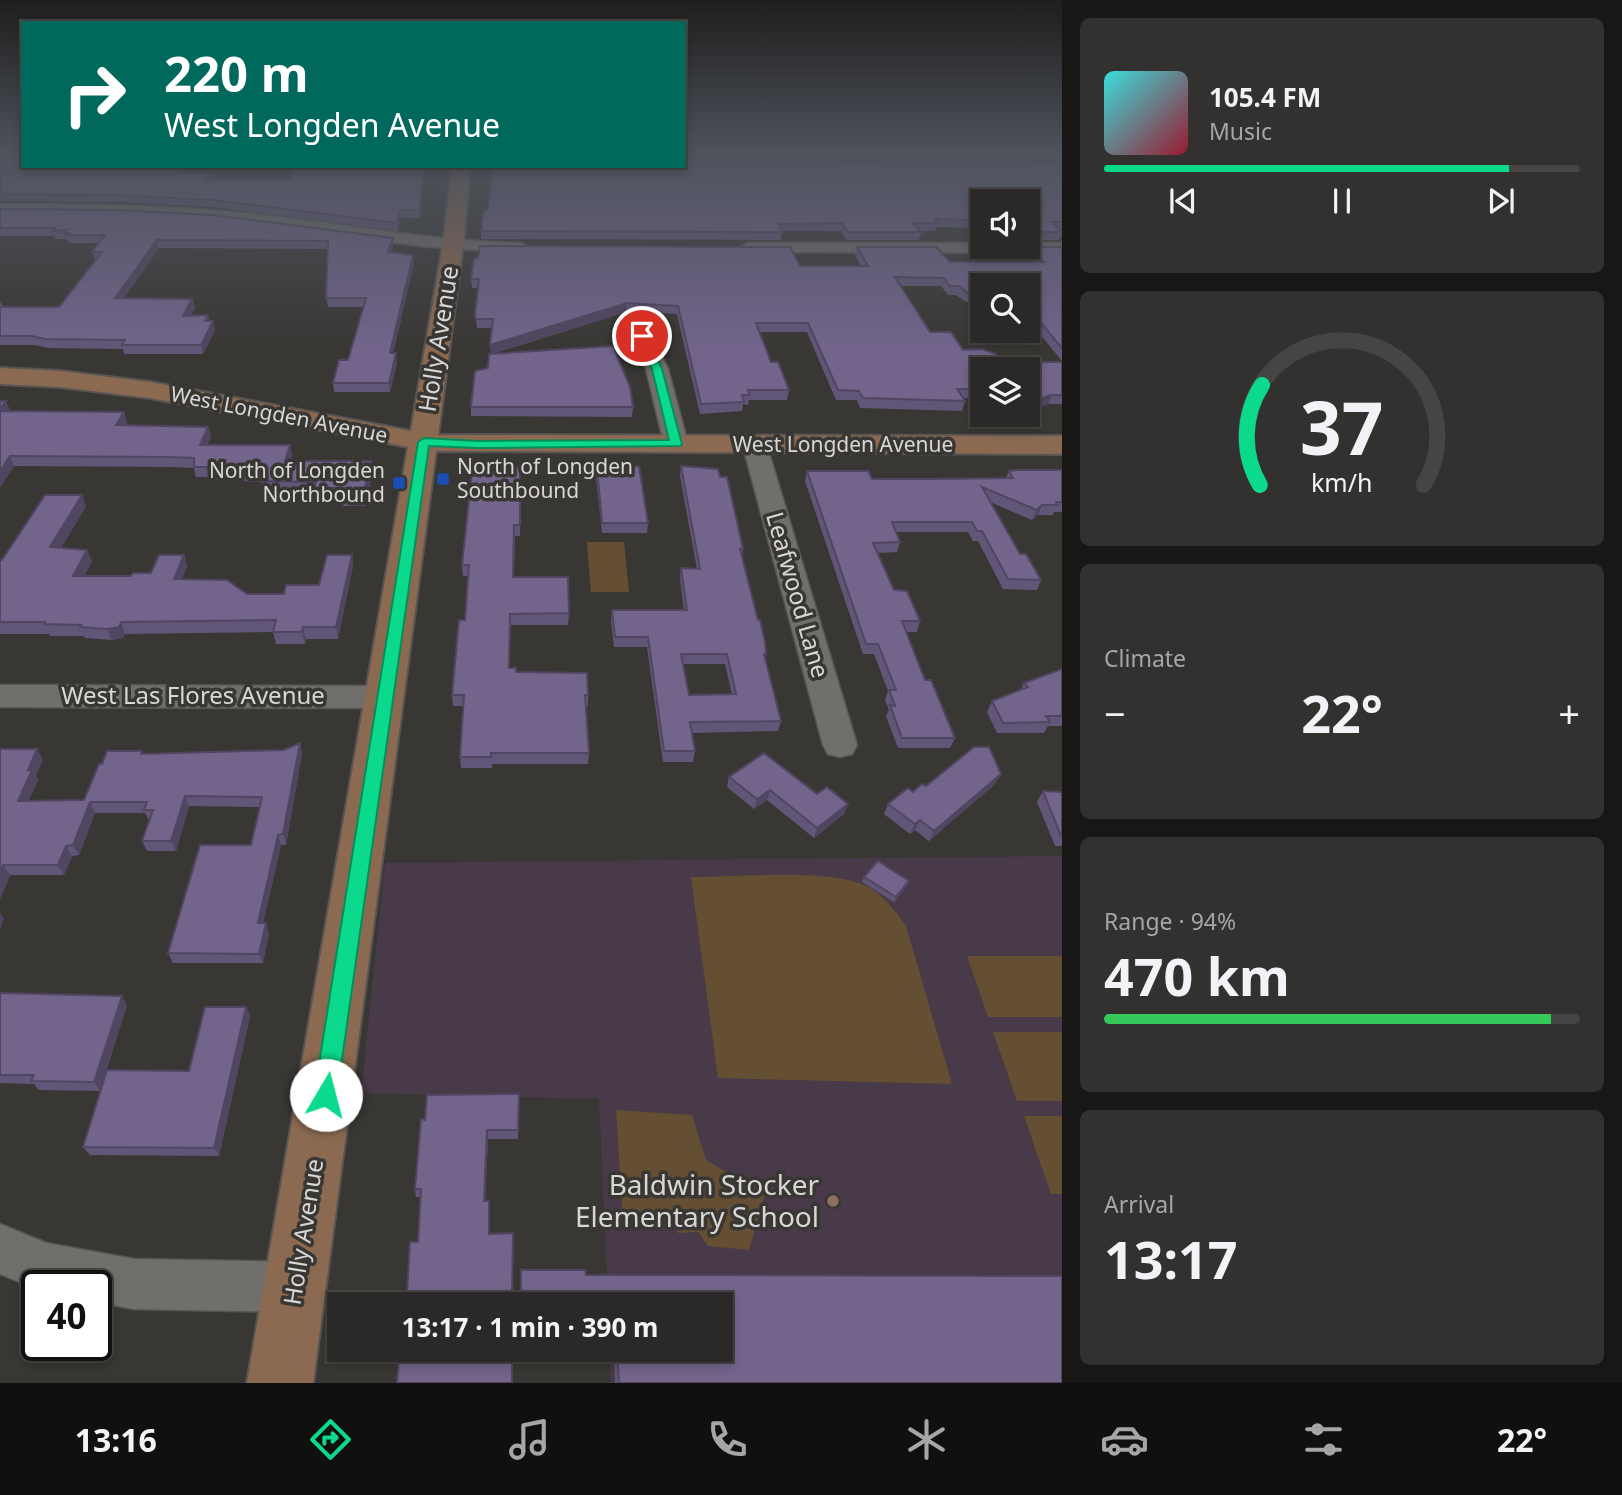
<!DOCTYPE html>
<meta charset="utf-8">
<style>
:root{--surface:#2b2927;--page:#33312f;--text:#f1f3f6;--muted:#a6a6a7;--line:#474544;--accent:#0bd98b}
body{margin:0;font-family:"Noto Sans",sans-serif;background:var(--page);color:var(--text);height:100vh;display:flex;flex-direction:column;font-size:26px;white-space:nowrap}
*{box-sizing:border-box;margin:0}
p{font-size:23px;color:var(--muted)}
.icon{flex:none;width:38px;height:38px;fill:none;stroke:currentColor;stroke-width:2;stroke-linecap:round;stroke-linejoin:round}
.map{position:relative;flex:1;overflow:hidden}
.drawer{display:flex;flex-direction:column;gap:18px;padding:18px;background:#181715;width:560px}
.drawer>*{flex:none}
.top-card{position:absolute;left:21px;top:21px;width:665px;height:147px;border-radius:0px;box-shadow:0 4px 10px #0003,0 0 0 2px var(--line);background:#00695c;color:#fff;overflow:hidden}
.tools{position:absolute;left:970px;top:189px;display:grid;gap:14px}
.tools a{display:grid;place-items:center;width:70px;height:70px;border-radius:0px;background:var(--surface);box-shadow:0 4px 10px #0003,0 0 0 2px var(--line);font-size:35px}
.speed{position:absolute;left:21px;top:1270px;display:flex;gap:14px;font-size:35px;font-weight:700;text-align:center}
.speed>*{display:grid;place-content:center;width:91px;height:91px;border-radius:50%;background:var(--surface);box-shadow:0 4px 10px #0003,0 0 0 2px var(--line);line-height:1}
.speed .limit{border:4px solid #111;border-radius:10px;background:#fff;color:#111}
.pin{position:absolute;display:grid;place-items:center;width:60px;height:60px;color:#fff;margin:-30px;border:4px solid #fff;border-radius:50%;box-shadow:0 2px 7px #0007}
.me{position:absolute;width:77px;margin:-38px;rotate:8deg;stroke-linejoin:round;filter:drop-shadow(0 0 5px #0008)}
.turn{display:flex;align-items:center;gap:24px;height:147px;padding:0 28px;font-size:32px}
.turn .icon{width:91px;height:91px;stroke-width:2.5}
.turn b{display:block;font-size:49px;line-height:60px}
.big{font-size:52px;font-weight:700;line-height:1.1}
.drawer .widget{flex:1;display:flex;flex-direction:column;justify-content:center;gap:10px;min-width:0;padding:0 24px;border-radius:10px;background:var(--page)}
.drawer .dial{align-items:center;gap:0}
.dial svg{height:182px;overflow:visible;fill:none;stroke:var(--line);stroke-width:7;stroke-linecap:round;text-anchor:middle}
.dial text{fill:var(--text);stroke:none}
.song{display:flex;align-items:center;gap:21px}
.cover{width:84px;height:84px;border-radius:10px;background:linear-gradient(135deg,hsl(180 70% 55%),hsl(350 70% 35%))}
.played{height:7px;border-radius:4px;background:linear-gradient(90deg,var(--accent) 85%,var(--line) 85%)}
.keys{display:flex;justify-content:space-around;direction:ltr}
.heat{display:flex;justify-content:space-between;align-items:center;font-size:38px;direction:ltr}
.charge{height:10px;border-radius:5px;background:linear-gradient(90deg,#34c759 94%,var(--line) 0)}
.trip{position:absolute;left:327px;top:1292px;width:406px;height:70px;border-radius:0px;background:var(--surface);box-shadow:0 4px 10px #0003,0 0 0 2px var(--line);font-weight:700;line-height:70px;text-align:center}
.tabs{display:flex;height:112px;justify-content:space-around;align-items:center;background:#111010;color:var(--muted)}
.tabs .icon{width:49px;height:49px}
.tabs .on{color:var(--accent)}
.tabs b{font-size:32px;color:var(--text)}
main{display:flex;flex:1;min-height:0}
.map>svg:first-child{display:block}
</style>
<main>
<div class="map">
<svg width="1062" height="1383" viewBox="0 0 1062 1383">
<rect width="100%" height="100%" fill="#393734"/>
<path fill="#483a48" d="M1062 856V1383H611L610 1349H721V1304H608L599 1099 361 1093 385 863Z"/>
<g fill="#644f32">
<path d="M587 542H624L629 592H591Z"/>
<path d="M691 877C736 877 819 869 859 883 880 890 894 909 906 926L952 1084 718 1078Z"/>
<path d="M967 956H1062V1017H988Z"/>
<path d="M993 1032H1062V1101H1017Z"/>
<path d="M616 1110 692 1115 706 1160 765 1195 749 1250 708 1246 698 1232 678 1233 677 1220 623 1221Z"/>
<path d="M1024 1116H1062V1194H1051Z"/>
</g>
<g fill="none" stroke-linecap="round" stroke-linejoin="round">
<g stroke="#585654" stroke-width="3">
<g id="street">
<path d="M929 158 972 159 979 163C971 170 933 166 918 170L911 166Z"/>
<path d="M0 204C82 204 164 205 245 213 337 222 428 241 521 243L530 248 521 253 429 247 208 219 0 214Z"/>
<path d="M748 243H982V247H1027V243H1062V253L742 252 739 248Z"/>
<path d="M642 330 649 332 652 336 668 369 688 444 684 449H668L664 444 646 369 632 336 635 332Z"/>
<path d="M755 439 763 441 767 446 857 745 852 754 840 757 828 754 823 745 743 446 747 441Z"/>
<path d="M0 685 386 686 397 689 402 697 397 705 386 708 0 707Z"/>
<path d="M0 1224 46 1243 134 1259 294 1262 312 1269 319 1287 312 1305 294 1312 134 1309 96 1302V1286H37V1289L0 1274Z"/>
</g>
</g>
<g stroke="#585654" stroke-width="4">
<path id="secondary" d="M452 166H470L464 238 438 435 1062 436V454L436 451 313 1383H247L408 447 150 398 60 387 0 384V368L60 371 150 382 411 431 444 238Z"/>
</g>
<use href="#street" fill="#716f6c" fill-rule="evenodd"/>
<use href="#secondary" fill="#8c6a51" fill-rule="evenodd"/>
</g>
<g fill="#625678" fill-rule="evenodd">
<path d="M0 155 23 166H193L189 172 214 179 213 180 290 179 298 166H425L420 218H401L398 231 214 207 119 202 0 201Z"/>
<path d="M684 155H1062V156L929 155 914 162 921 165 1062 162V230H1060L1062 233 1059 240H1027V201H982V228L936 227 935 231H921V232L919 240H846L841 231H782L781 240 481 239V231L488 210 879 162 882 160 877 156H684Z"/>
<path d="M0 209 393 246 391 253 413 255 414 263 393 353 397 363 390 392H334L333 383 348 360 364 307H328L326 298 328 249 159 248 124 298 192 299 195 308 190 316 208 315 209 321 215 330 203 354H124L123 349 48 348 35 345H0V301L3 307H59L95 260 92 252 99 243H70L69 241H67L66 239H55L54 236H0Z"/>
<path d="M857 247 950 262H1033L1027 256 1030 247H1062V361L1033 326 1035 321 1027 312V285H982V300L966 302 956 295H948L941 286H901L930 332 963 350 1001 362H1062V404H1048L1038 408 1031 406 1027 400V369H982V398H963L965 401 962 411 860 408 857 400H836L807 332H759L771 362 789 390 787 400H749L748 405 743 404 742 411 700 414 677 314 626 312 492 354 633 407 632 417 471 416V407L488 368 490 354 492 328H477L475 314 478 288H472L471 279 800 266H861L855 255Z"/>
<path d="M0 409 10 410V411L124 412 127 422 125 425 211 437 207 445 292 455 290 461H371L373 471 365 506H343L342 498H316L315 492 263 491 261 482 210 479 209 477H196L194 468 171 467 14 466 0 487Z"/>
<path d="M508 466 520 467V536H515L514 577 569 613 568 625H511L509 668 516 672 588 695V706H586L589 753 588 764H492V768H461L460 757 464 706H453L452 695 465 620 469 576H463L462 565Z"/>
<path d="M681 466 743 549 742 557 766 654 765 659 781 721 778 731 692 733 695 751 693 762H663L647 647H614L611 621 612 610H684L680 579 681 568 697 569 680 476ZM683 664H725L732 694 689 695Z"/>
<path d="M597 468 648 523 647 533H602L596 477Z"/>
<path d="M1062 470V512H1054L1053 515H1038L1032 520 990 502 1020 554 1041 580 1037 590 1003 589 978 541H973L968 532H896L900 542 897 552 878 553 894 590 920 621 917 632H906L925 680 955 738 950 748H898L886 716 889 710 885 700 888 691 874 654H863L805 481 807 471 872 479H931L1006 478 1009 471Z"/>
<path d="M86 506 61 548 87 550 92 562 84 576H131L151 573 184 555 187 566 182 579 247 594H284L319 585 352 555 353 566 338 639H306L305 644H276L273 632 125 634 123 638 112 640 85 638 84 636H50L49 634H0V560H2Z"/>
<path d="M1062 669V726H1048L1044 733H997L987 712 992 701 1021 689 1024 683Z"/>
<path d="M300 743 302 753 286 845H281L263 923 269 933 263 963H173L168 953 251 845 260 807 189 806 176 851H147L142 841 149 820 145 813H95L79 855 72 856 64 875H10L0 899V749L43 760 36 775 38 780 28 801 84 800 102 764 143 754 284 750Z"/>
<path d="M729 777 844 814 814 838 767 800 754 809 727 787Z"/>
<path d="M995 784 929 841 915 830 910 834 884 814 888 804 926 786Z"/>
<path d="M1043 791 1062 792V846H1055L1037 802Z"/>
<path d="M864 877 909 881 907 886 894 902 862 882Z"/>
<path d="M0 993 127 1005 100 1091 39 1090 34 1084 0 1083Z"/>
<path d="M246 1007 250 1016 219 1156 90 1155 83 1147 189 1071Z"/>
<path d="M519 1094 518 1139H488L485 1201 490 1209 489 1234 513 1233 512 1299H409L407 1293 418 1242 421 1197H416L415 1189 425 1120Z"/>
<path d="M586 1275 1062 1383H615L614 1349H721Z"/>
</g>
<g fill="#504661">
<path d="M915 155H929L910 164 912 156Z"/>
<path d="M186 166H193L183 179 181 172Z"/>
<path d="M424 166H425L420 218V210Z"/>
<path d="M212 172 214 179 208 188 206 180Z"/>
<path d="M400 210 401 218 398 231 397 223Z"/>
<path d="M393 238V246L389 261 388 252Z"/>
<path d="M157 240 159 248 118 307 115 298Z"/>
<path d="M413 255 414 263 391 363 390 353Z"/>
<path d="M192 299 195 308 185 324 183 316Z"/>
<path d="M627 303 626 312 490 355V345Z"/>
<path d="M213 321 215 330 203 354 201 345Z"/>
<path d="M396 353 397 363 390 392 389 383Z"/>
<path d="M1052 395 1048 404 1038 408 1042 398Z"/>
<path d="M6 401 10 410 3 421 0 414V409Z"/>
<path d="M124 412 127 422 120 434 116 425Z"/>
<path d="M208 427 211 437 203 455 200 445Z"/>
<path d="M290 445 292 455 287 471 285 461Z"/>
<path d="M10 456 14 466 0 487V471Z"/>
<path d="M371 461 373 471 365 506 363 496Z"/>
<path d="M82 495 86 506 55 558 50 547Z"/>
<path d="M1042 505 1038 515 1032 520 1037 510Z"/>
<path d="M87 550 92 562 78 588 73 576Z"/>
<path d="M184 555 187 566 178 591 174 579Z"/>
<path d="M352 555 353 566 338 639 336 627Z"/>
<path d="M121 622 125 634 123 638 112 640 107 629Z"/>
<path d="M303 627 306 639 305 644 302 632Z"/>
<path d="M300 743 302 753 286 845 283 834Z"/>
<path d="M37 749 43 760 36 775 38 780 24 811 18 801 28 770Z"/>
<path d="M1001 774 995 784 929 841 934 831Z"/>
<path d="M770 790 767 800 754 809 757 799Z"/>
<path d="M185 796 189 806 176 851 171 841Z"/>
<path d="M90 802 95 813 79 855 73 845Z"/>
<path d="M848 804 844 814 814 838 817 828Z"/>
<path d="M920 820 915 830 910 834 915 824Z"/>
<path d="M278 835 281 845 261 933 258 923Z"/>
<path d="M66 846 72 856 64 875 58 865Z"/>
<path d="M3 865 10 875 0 899V873Z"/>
<path d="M909 881 907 886 894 902 896 897Z"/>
<path d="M0 913 4 919 0 929Z"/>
<path d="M266 923 269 933 263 963 259 954Z"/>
<path d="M122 996 127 1005 100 1091 94 1082Z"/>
<path d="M246 1007 250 1016 219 1156 214 1148Z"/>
<path d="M487 1130 488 1139 485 1209 484 1201Z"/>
</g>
<g fill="#72648b" stroke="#504661" stroke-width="2" fill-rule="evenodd">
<path d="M0 155H23V166H186L181 172H212L206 180 290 179 297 166H424L420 210H400L397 223 212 200 117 195 0 194Z"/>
<path d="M888 155H915L912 156 910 160 921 165 933 161 1062 162V222H1052L1062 232H1030L1027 236V201H982V220L934 219 937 223H913L921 232H848L842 223 779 224 783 232 481 231 484 210H488L492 166H684V161L879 162Z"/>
<path d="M0 209 117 210 212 215 393 238 388 252 413 255 390 353H396L389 383H333L339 360H348L366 298H326L328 241 157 240 115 298 192 299 183 316 208 315 205 321H213L201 345H122L125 340 45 339 32 336H0V307H59L102 252H92L105 235H67L69 233H64L67 230 52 231 55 228H0Z"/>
<path d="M480 246 790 247 800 266H868L857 247H936L950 262H1044L1030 247H1062V348L1036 317 1039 313 1027 299V285H982V292L968 293 959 286H950L944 278 895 277 930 332H951L963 350 982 349 996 354 1001 362H1062V395H1052L1042 398 1035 396 1030 390H1027V369H982V389H957L965 401 863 398 859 391 838 390 808 323H756L771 362H778L789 390H748L750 395H742L744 402 701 404 678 306 627 303 490 345 493 319H476L475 314 479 279H471L474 258H478Z"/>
<path d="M613 346 630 387 633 407H471L475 371 488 368 489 354Z"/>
<path d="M0 401H6L0 409Z"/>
<path d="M0 411 124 412 116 425 208 427 200 445H290L285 461H371L363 496H341L344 488H314L316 482 261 481 264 472 207 469 208 467H194V458L168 457 10 456 0 471Z"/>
<path d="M473 463H508V466L520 467V525H514L513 577H568L569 613 510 614 509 668H516V672L587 673 588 695H585L589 753H491V757H460L464 695H452L459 620H465L469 565H462Z"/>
<path d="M639 466 648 523H602L597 468Z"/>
<path d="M681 466 718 469 720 477H727L743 549H740L758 620H760L765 642 766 654H764L781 721 690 722 695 751H664L648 637H615L612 610H687L681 568 700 569ZM681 654H727L736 694 689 695Z"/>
<path d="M1019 470H1062V502H1056L1057 505H1042L1037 510 982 487 1020 554H1026L1041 580 1008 579 982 531H977L972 522H892L900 542 873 543 894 590 907 591 920 621H902L925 680H931L955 738H902L890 705 895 706 889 690H896L878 644H866L807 471H868L872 479H931L1013 478 1009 471Z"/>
<path d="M45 495H82L50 547 87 550 73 576H131L133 573H151L159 555H184L174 579 227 580 247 594H284L286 585H319L327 555H352L336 627H303L302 632H273L276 620 121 622 119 627 107 629 80 627 81 625 45 624V622H0V560H2Z"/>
<path d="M1062 669V716H1046L1050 722 1003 723 992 701 1028 687 1024 683Z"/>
<path d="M300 743 283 834 278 835 258 923H266L259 954 168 953 200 845H251L262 797 185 796 171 841H142L153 810H144L147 802H90L73 845 66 846 58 865H3L0 873V749H37L28 770H32L18 801 84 800 99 764H102L107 751H142L141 754 284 750Z"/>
<path d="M974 747H989L1001 774 934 831 920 820 915 824 888 804 908 788 913 792 922 784 926 786Z"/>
<path d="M764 753 817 794 827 787 848 804 817 828 770 790 757 799 729 777Z"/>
<path d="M1043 791 1062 792V836H1061Z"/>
<path d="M878 861 909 881 896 897 864 877Z"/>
<path d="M0 993 122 996 94 1082 31 1081 34 1075H0Z"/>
<path d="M205 1007H246L214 1148 83 1147 107 1070 189 1071Z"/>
<path d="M519 1094 518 1130H487L484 1201H489V1234L513 1233 512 1293H407L410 1242H418L421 1189H415L421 1119 425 1120 427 1095Z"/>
<path d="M521 1270H585L586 1275 1062 1276V1383H619L617 1349H721V1304H521Z"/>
<path d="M400 1349H512V1383H397Z"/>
</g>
<linearGradient id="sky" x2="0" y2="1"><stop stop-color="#1f1e1d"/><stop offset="0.44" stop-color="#4e535c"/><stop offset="1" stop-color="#4e535c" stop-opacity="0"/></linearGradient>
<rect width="1062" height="349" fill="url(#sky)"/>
<path fill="#0bd98b" stroke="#078d5a" stroke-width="2" d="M642 333 647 336 662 369 682 444 680 446 477 448 429 446 337 1095 334 1103 326 1107 318 1103 314 1095 418 442 424 438 477 441 669 440 652 369 637 336Z"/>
<g fill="#1a4fb4" stroke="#393734" stroke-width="2.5">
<rect x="436" y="472" width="14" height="14" rx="3.5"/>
<rect x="392" y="476" width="14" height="14" rx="3.5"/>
</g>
<circle fill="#8d6e63" stroke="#393734" stroke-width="2.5" cx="833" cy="1201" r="7"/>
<g text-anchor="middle" stroke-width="7" stroke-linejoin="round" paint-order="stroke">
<g font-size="21" fill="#d9d7d6" stroke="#393734">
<text transform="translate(279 415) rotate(11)" y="7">West Longden Avenue</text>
<text x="843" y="452">West Longden Avenue</text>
</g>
<g font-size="21" fill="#d9d7d6" stroke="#393734" text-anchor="start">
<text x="457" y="474">North of Longden<tspan x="457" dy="24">Southbound</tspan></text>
<text x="385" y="478" text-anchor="end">North of Longden<tspan x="385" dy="24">Northbound</tspan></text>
</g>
<g font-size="24" fill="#d9d7d6" stroke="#393734">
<text transform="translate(439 339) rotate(-81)" y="8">Holly Avenue</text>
<text transform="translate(797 595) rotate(74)" y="8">Leafwood Lane</text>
<text x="193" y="704">West Las Flores Avenue</text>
<text transform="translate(304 1232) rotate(-81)" y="8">Holly Avenue</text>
</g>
<g font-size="28" fill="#d9d7d6" stroke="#393734" text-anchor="end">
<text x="819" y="1195">Baldwin Stocker<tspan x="819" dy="32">Elementary School</tspan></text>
</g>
</g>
</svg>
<div class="tools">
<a><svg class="icon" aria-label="sound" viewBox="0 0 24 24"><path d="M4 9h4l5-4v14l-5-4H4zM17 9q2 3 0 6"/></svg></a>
<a><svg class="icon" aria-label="search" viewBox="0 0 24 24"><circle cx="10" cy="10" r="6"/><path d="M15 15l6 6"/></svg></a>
<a><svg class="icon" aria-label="layers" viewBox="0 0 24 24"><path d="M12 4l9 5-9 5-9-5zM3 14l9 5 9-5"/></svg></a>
</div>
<div class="speed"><div class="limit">40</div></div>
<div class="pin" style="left:642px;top:336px;background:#d93025"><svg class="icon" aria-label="arrive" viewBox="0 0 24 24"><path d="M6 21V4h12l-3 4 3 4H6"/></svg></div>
<svg class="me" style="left:326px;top:1095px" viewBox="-20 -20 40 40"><circle r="19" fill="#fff"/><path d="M0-13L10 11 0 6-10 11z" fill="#0bd98b"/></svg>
<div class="trip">13:17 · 1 min · 390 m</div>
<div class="top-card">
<div class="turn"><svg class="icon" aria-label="right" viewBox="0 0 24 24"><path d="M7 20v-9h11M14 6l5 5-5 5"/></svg><div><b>220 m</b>West Longden Avenue</div></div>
</div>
</div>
<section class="drawer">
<div class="widget">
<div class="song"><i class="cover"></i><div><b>105.4 FM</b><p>Music</p></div></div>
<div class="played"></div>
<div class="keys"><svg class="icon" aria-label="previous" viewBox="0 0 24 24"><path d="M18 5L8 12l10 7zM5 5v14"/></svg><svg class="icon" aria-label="pause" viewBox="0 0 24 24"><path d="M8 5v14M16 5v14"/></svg><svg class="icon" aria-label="next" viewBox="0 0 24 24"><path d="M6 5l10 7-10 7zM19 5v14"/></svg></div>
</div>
<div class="widget dial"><svg viewBox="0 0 100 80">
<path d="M14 69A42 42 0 1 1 86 69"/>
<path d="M14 69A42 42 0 0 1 15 25" stroke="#0bd98b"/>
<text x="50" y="56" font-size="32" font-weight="700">37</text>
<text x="50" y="72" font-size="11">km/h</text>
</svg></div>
<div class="widget"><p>Climate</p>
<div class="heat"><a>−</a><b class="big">22°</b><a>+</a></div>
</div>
<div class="widget"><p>Range · 94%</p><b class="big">470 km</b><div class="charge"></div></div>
<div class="widget"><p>Arrival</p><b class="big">13:17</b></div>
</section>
</main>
<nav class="tabs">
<b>13:16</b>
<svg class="icon on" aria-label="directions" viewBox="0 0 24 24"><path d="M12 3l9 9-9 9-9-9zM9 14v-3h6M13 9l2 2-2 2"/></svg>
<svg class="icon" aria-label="music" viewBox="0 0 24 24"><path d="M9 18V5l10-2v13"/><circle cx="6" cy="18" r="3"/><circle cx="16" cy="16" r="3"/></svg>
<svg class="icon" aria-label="phone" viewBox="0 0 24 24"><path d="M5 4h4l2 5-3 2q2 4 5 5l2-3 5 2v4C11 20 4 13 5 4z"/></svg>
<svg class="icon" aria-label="climate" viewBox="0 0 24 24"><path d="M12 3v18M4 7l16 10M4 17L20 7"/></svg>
<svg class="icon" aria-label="car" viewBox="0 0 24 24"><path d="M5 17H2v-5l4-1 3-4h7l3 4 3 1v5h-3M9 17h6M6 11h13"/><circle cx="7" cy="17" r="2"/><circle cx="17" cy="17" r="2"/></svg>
<svg class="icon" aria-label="filters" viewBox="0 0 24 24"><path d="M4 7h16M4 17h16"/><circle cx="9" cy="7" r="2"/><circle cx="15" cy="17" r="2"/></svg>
<b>22°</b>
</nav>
